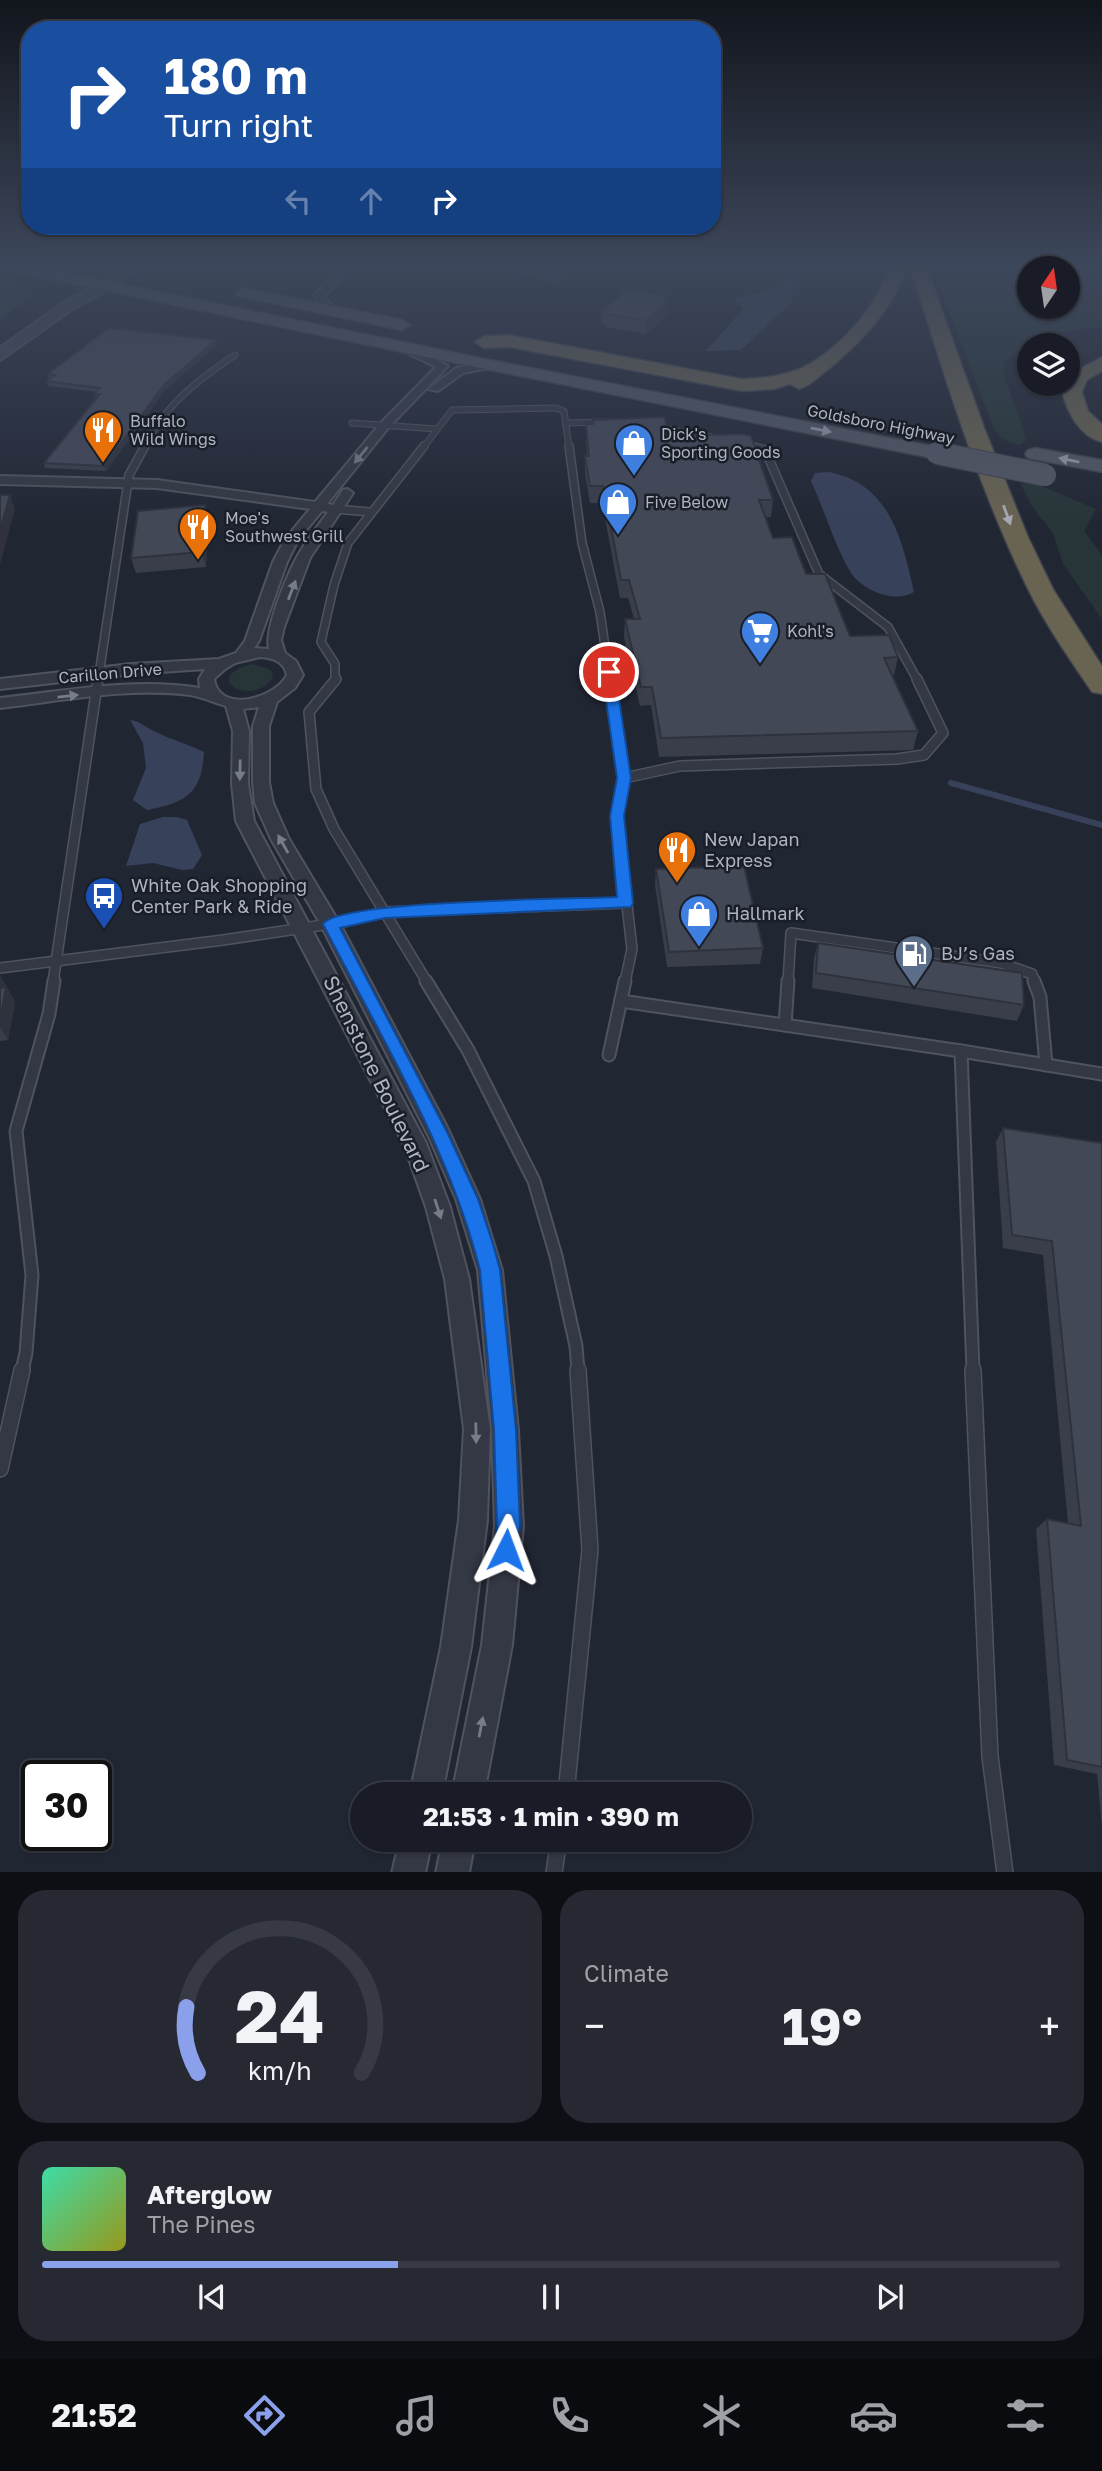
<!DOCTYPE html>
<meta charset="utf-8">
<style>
:root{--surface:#191c26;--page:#262932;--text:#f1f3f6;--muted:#9fa1a7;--line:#373a43;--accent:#8aa0ea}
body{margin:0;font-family:"Golos Text",sans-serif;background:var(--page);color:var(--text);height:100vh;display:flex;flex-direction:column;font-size:26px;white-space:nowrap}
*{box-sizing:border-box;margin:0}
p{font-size:23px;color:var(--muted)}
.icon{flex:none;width:38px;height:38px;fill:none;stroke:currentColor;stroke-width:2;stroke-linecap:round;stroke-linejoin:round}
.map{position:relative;height:1872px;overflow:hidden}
.drawer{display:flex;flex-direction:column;gap:18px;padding:18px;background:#0e0f15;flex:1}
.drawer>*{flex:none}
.banner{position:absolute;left:21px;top:21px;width:700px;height:214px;border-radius:28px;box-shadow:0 2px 5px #0004,0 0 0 2px var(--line);background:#1a4fa0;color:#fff;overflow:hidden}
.needle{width:46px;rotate:13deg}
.buttons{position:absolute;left:1017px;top:256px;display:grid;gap:14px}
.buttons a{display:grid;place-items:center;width:63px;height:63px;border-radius:50%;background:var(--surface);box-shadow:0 2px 5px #0004,0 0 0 2px var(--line);font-size:35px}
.speed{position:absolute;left:21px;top:1760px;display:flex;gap:14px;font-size:35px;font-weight:700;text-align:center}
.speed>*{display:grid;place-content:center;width:91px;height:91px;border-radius:50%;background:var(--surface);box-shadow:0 2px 5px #0004,0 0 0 2px var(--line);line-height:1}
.speed .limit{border:4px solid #111;border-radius:10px;background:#fff;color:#111}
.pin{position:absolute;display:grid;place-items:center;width:60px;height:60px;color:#fff;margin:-30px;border:4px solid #fff;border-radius:50%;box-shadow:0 2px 7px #0007}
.me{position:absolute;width:77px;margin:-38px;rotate:3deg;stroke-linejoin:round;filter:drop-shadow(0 0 5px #0008)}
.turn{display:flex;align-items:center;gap:24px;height:147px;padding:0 28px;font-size:32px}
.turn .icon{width:91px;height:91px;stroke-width:2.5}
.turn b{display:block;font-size:49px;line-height:60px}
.lanes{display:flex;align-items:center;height:66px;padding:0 28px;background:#0003;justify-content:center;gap:35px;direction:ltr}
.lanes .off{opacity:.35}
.big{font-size:52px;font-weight:700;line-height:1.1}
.drawer .card{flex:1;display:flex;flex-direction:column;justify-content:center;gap:10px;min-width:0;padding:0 24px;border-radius:28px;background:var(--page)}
.drawer .dial{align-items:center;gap:0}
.dial svg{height:182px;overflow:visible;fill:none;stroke:var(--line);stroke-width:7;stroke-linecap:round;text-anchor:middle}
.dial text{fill:var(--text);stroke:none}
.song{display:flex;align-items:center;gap:21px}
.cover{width:84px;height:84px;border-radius:10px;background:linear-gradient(135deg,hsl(160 70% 55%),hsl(60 70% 35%))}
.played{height:7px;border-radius:4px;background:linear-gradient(90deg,var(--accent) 35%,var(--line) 35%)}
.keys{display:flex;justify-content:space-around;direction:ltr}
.heat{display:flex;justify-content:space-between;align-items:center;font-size:38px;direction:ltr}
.drawer .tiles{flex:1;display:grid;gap:18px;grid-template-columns:1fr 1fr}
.card:last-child{grid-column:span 2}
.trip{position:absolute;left:350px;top:1782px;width:402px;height:70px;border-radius:35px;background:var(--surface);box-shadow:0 2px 5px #0004,0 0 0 2px var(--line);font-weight:700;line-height:70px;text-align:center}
.tabs{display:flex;height:112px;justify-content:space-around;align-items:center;background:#0a0b0f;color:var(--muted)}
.tabs .icon{width:49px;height:49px}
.tabs .active{color:var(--accent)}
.tabs b{font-size:32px;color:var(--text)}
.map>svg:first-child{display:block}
</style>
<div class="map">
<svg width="1102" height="1873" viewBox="0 0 1102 1873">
<rect width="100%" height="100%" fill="#212633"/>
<g fill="#273538" fill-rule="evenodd">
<path d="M932 266H1076L1102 276V327C1066 331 1030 335 1004 363L1005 378 1024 431 1026 440 1020 445C1005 442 999 438 992 424ZM1029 268H1068V306H1029Z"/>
<path d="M0 275 9 277 31 294 0 321Z"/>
<path d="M1032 482 1096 509 1084 531 1102 555V619L1063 564 1053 533 1031 505 1021 484Z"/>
<path d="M253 664 271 670 273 678C263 692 242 696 229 683L230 675 239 668Z"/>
</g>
<g fill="#38415a">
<path d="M791 276 794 279 792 302 741 350 706 351 744 308 735 302 736 298 767 291Z"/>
<path d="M829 472C890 484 902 539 914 592 896 604 863 591 851 573 837 551 823 507 811 481L815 473Z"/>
<path d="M130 720C141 721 146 728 156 732 172 740 188 744 204 752 202 794 185 803 147 810L133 800 146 768 143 743Z"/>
<path d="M163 817H177L187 820 202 855 193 869 182 870 153 863 126 866 140 824Z"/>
</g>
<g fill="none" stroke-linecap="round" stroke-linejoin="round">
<path stroke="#38415a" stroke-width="6" d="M951 783 1102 825"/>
<g stroke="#4f535f" stroke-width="7">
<g id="service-far4">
<path d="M548 269 561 270 566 275 555 279 539 275Z"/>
<path d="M352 423 437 429"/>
<path d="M565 423 604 422"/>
<path d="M657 427 711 437"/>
<path d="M743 444 756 448"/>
<path d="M145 448C162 407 199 379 235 355"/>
<path d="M423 448 452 410 556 408 564 411 569 448"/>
</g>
</g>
<g stroke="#4f535f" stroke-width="10">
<g id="service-far3">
<path d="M569 446 582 543 600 612 610 681"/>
<path d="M750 446 765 450 819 574 888 627 918 681"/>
<path d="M335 509 370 512"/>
<path d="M98 681 129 475 145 446"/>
<path d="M335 681V664L321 642 334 585 348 543 424 446"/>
</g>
</g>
<g stroke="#4f535f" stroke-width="12">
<g id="service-far2">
<path d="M336 679 309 712 316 789 334 829 427 982"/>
<path d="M610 679 624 778 617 816 632 949 625 982"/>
<path d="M624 778 680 766 897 759 924 755 943 733 917 679"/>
<path d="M0 968 223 940 330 924 385 912 626 903"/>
<path d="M53 982 98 679"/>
<path d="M788 982 791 933 1001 963 1032 974 1035 982"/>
</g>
</g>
<g stroke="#4f535f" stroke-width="15">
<g id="service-far1">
<path d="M426 981 468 1050 534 1181 556 1256 576 1346 578 1371"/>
<path d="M1034 981 1040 997 1046 1065"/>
<path d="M621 1001 961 1051 973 1371"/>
<path d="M785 1025 788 981"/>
<path d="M961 1051 1102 1074"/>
<path d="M609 1055 625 981"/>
<path d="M22 1371 26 1353 32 1275 16 1131 49 1014 54 981"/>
</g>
</g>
<g stroke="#4f535f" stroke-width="18">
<g id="service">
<path d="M973 1370 990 1756 1005 1873"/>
<path d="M0 1469 22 1370"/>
<path d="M566 1794 590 1550 578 1370"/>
<path d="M554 1873 559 1839"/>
</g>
</g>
<g stroke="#4f535f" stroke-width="4">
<g id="minor">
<path d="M350 266H361L341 279 324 296 336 310 327 312 314 296 335 275Z"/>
<path d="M504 266H523L546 272 541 275Z"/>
<path d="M399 345H407L448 366 388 428 327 504 333 505 343 490 347 489 353 493 310 558 284 627 281 640 285 653 296 661 303 675 295 688 277 702 269 726V782L273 803 289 839 340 924 447 1127 480 1199 502 1270 518 1430 523 1526 512 1645 484 1794H452L482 1645 495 1526 492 1430 478 1270 456 1199 429 1137 321 925 271 839 255 803 253 782V726L259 707 243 709 249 731 248 784 254 821 426 1143 450 1207 469 1279 490 1429 487 1520 471 1647 442 1794H410L441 1647 459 1520 464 1429 445 1279 426 1207 404 1145 236 821 232 784 233 731 226 706C214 703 203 697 190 695 127 687 62 701 0 708V698C66 691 134 677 200 688L199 679 205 669 131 674 0 689V679L131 664 219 659 236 653 245 641 273 562 285 539 310 509 157 488 0 484V476L157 480 315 502 380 424 436 367 399 349ZM322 511 328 512C318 526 306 541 297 557 287 575 264 630 269 649L254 648 259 641 287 562 298 540ZM260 657C273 658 284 661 287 675 275 699 219 714 214 679L225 669 235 663Z"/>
<path d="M490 362 494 363V367L463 373 438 391 428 389 456 368Z"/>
<path d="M400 1839H432L425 1873H392Z"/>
<path d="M443 1839H475L469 1873H436Z"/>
</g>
</g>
<g stroke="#4f535f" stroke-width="4">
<path id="secondary" d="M123 266H138L108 290 74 308 0 360V348L64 302 98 284Z"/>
</g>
<g stroke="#3e414d" stroke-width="3">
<g id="primary">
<path d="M3 266H33L490 360 937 447 944 449 947 453 944 457 937 459 490 370 11 271Z"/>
<path d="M243 288 402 320 410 325 402 330 237 296 235 293Z"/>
<path d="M1035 448 1102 460V472L1028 458 1025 454 1028 450Z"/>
</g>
</g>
<g stroke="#3c404b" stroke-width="3">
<g id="motorway">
<path d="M891 266H907C893 309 864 339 830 368 820 375 811 386 799 389L790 384 774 389 742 391 509 347 484 348 475 342 484 336 509 335 742 379C765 378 791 375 811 363 847 341 876 305 891 266Z"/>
<path d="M910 266H926L985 430 1028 537 1053 589 1102 666V694L1092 692C1069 658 1045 624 1027 587 977 485 944 374 910 266Z"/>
<path d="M1102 357V371L1087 380 1082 392 1088 411 1102 424V442C1080 437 1067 412 1062 392L1072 373Z"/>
</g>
</g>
<use href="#service-far4" stroke="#343844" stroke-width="5"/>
<use href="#service-far3" stroke="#343844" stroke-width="7"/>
<use href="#service-far2" stroke="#343844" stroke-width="9"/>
<use href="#service-far1" stroke="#343844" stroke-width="11"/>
<use href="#service" stroke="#343844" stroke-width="15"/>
<use href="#minor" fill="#343844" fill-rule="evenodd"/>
<use href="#secondary" fill="#434756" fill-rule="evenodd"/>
<use href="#primary" fill="#525764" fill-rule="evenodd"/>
<use href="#motorway" fill="#696352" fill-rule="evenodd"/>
<g stroke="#3e414d" stroke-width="24" stroke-linecap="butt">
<path id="primary-bridge" d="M937 453 1045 475"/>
</g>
<use href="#primary-bridge" stroke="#525764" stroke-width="22"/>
</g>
<g fill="#3a3e4b">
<path d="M667 309V314L646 334 606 327V325L602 324V311Z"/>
<path d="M216 340 217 345 165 390 106 471 45 468 44 463 96 398 95 394 97 392 48 386 47 381 51 378H49L48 374Z"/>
<path d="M586 424 670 436 773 500 771 517H766L773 538 806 574 850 636 898 657 894 675H892L918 731 913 750 659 757 651 705 640 706 624 637 625 619H634L628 598H620L602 503H590L585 473V456H587Z"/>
<path d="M205 505 209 520 206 567 136 573 131 558Z"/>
<path d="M656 869 763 948 760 964 667 967 655 885Z"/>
<path d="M818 943 1024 1005 1017 1021 812 988 814 958Z"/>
<path d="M0 975 15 1002 8 1040 0 1041Z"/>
<path d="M1003 1128 1102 1143V1827L1097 1774 1054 1765 1036 1529 1047 1519 1068 1524 1043 1255 1003 1248 996 1142Z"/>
</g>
<g fill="#2f323d">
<path d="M668 296 667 314 646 334V321Z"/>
<path d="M216 340 217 345 165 390 106 471 104 466 164 385Z"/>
<path d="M10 495 15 509 0 565V530Z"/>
<path d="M205 505 209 520 206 567 202 552Z"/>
<path d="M0 975 6 986 3 1004 0 998Z"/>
<path d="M6 987 15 1002 8 1040 0 1027V1020Z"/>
</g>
<g fill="#434857" stroke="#2f323d" stroke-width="2">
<path d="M628 289 668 296 664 301H668L646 321 606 314 608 312 602 311Z"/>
<path d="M109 328 216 340 164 385 104 466 44 463 100 394H95L100 388 47 381 55 375 48 374Z"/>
<path d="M664 417 670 436 743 434 751 436 773 500H759L773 538 792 537 806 574H825L850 636 889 635 898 657 884 658 918 731 661 738 652 687H641L625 619H640L629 580H621L603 486H590L585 456H589L586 424H593V420Z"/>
<path d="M0 495H10L0 530Z"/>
<path d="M205 505 202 552 131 558 138 511Z"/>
<path d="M744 866 763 948 669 952 656 869Z"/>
<path d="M818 943 1022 973 1024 1005 816 973Z"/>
<path d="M6 987 0 1020V988Z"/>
<path d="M1003 1128 1102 1143V1767L1067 1760 1047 1519 1081 1526 1052 1241 1012 1235Z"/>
</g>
<defs><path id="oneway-solid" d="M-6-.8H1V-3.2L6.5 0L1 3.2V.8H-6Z" transform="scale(1.75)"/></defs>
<g fill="#979caa">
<use href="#oneway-solid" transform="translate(821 430) rotate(11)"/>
<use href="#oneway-solid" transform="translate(1069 460) rotate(-169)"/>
</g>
<g fill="#777c89">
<use href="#oneway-solid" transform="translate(361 455) rotate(129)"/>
<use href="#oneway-solid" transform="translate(292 590) rotate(-69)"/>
<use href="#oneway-solid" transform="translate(68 696) rotate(-6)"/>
<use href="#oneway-solid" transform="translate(240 770) rotate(91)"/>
<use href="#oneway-solid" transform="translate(283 844) rotate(-119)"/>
<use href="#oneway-solid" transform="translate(438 1209) rotate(72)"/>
<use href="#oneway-solid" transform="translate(476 1433) rotate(89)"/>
<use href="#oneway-solid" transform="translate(481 1727) rotate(-79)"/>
</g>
<use fill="#a7abb6" href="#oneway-solid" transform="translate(1007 515) rotate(70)"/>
<linearGradient id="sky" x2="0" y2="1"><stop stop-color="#12151c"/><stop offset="0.5" stop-color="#3d475b"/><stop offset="1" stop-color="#3d475b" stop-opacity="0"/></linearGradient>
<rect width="1102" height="528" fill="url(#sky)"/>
<path fill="#1a73e8" stroke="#114b97" stroke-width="2" d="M609 668 615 672 631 778 624 816 633 903 631 907 385 918 340 928 448 1134 478 1199 493 1244 500 1270 516 1430 520 1526 515 1558 506 1562 498 1558 495 1550 497 1526 494 1430 480 1270C449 1147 380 1036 323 924 339 900 576 899 617 897L610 816 617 778 602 672Z"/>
<defs>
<g id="restaurant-pin" transform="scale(2.0125)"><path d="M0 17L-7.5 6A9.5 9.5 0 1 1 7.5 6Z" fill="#e8710a" stroke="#1a1e28"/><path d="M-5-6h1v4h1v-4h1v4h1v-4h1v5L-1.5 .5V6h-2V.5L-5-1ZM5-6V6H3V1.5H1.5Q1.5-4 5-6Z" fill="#fff"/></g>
<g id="shop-pin" transform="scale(2.0125)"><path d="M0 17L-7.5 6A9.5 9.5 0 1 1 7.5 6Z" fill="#3f7fe0" stroke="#1a1e28"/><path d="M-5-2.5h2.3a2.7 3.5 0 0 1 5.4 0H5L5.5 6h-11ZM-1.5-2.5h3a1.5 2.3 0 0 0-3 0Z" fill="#fff"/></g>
<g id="supermarket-pin" transform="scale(2.0125)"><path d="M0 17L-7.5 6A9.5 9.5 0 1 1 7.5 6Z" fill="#3f7fe0" stroke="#1a1e28"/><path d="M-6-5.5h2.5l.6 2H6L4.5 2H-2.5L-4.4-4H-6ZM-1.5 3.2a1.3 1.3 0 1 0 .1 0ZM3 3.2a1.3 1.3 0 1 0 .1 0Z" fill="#fff"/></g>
<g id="bus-pin" transform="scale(2.0125)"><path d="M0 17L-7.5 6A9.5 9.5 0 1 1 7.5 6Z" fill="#1a4fb4" stroke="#1a1e28"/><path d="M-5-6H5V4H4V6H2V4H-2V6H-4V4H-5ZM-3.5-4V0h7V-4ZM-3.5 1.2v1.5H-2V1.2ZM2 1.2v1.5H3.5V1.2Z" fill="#fff"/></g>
<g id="fuel-pin" transform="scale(2.0125)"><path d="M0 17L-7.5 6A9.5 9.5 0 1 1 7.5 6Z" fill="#5c6f8a" stroke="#1a1e28"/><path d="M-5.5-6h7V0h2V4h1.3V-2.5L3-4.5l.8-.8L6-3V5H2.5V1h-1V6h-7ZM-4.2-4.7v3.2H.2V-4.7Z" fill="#fff"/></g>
</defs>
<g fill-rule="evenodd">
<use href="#restaurant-pin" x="103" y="430"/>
<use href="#shop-pin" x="634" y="443"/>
<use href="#shop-pin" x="618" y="502"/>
<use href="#restaurant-pin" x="198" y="527"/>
<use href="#supermarket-pin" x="760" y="631"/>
<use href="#restaurant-pin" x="677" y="850"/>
<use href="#bus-pin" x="104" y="896"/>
<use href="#shop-pin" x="699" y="914"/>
<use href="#fuel-pin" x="914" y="954"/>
</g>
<g text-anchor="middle" stroke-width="5" stroke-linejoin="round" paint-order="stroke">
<g font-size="16" fill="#aeb3c1" stroke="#1a1e28" text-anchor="start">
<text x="130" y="427">Buffalo<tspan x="130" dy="18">Wild Wings</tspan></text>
<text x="661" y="440">Dick's<tspan x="661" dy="18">Sporting Goods</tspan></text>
<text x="645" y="508">Five Below</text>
<text x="225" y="524">Moe's<tspan x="225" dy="18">Southwest Grill</tspan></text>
<text x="787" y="637">Kohl's</text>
</g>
<g font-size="16" fill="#aeb3c1" stroke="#1a1e28">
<text transform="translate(881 424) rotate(11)" y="6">Goldsboro Highway</text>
<text transform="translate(110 673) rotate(-5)" y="6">Carillon Drive</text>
</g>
<g font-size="18" fill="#aeb3c1" stroke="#1a1e28" text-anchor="start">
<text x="704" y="846">New Japan<tspan x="704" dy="21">Express</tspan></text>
<text x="131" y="892">White Oak Shopping<tspan x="131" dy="21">Center Park &amp; Ride</tspan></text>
<text x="726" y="920">Hallmark</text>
<text x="941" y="960">BJ’s Gas</text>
</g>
<g font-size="21" fill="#aeb3c1" stroke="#1a1e28">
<text transform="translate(376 1074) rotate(64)" y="7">Shenstone Boulevard</text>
</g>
</g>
</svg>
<div class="buttons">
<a><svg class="needle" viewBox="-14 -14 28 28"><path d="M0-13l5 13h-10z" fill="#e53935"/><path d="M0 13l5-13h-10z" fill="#9fa1a7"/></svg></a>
<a><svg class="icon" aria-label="layers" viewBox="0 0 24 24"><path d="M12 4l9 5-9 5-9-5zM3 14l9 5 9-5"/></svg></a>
</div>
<div class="speed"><div class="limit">30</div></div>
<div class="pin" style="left:609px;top:672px;background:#d93025"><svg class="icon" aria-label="arrive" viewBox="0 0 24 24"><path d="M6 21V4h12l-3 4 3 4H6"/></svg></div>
<svg class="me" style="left:506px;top:1550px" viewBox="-20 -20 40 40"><path d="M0-17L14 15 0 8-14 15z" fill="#1a73e8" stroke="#fff" stroke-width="4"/></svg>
<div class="trip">21:53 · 1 min · 390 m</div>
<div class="banner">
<div class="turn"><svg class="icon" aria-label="right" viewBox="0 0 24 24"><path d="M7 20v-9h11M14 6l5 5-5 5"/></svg><div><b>180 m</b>Turn right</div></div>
<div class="lanes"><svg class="icon off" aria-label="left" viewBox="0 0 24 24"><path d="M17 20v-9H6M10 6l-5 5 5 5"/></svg><svg class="icon off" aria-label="ahead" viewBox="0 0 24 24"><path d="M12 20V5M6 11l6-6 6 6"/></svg><svg class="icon" aria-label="right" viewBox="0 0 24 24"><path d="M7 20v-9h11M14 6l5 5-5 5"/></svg></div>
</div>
</div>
<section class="drawer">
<div class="tiles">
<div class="card dial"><svg viewBox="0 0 100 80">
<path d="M14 69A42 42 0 1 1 86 69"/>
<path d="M14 69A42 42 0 0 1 9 40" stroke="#8aa0ea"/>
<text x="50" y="56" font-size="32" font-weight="700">24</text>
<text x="50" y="72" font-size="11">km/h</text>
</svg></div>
<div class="card"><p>Climate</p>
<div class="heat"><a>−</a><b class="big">19°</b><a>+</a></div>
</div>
<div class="card">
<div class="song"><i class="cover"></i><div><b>Afterglow</b><p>The Pines</p></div></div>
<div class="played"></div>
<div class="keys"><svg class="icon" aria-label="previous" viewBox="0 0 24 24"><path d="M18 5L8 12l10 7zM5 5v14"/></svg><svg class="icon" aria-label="pause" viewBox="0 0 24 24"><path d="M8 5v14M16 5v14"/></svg><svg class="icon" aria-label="next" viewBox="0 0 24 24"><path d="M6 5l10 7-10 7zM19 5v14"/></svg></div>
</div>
</div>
</section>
<nav class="tabs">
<b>21:52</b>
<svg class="icon active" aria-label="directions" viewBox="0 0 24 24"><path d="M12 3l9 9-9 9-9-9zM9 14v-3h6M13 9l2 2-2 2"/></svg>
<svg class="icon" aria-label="music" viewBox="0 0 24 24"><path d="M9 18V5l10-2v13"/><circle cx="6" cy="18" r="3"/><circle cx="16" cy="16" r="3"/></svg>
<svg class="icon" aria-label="phone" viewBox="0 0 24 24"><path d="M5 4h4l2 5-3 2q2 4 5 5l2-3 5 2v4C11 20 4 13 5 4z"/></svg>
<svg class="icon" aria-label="climate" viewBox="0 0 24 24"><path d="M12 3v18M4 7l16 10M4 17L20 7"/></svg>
<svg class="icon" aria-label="car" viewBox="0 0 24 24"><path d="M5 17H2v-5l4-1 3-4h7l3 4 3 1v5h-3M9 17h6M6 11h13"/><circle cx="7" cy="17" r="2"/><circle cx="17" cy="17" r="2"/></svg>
<svg class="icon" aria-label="filters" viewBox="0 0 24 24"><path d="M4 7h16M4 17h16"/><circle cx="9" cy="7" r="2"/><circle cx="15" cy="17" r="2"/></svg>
</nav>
